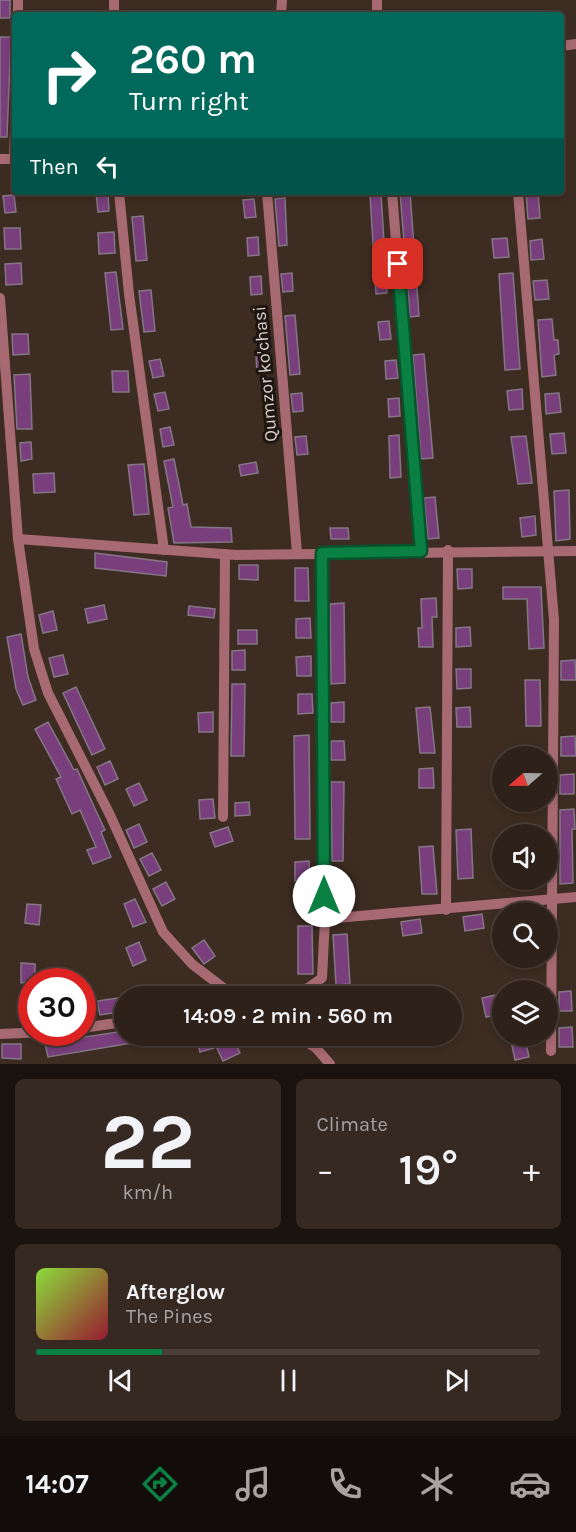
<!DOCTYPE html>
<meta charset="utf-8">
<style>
:root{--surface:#2e2119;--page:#362922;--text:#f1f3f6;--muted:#a7a3a2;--line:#493e38;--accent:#0b8043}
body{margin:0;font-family:Karla,sans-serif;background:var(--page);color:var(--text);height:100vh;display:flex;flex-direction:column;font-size:22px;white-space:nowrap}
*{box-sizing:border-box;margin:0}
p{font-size:20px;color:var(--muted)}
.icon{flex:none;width:33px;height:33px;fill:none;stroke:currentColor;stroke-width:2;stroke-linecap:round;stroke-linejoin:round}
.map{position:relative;height:1064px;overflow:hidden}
.sheet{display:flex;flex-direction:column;gap:15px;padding:15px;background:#19120e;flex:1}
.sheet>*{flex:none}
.top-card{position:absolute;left:12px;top:12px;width:552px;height:183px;border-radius:6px;box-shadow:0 3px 9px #0003,0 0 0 2px var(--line);background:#00695c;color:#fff;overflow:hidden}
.needle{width:39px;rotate:250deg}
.controls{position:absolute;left:492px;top:746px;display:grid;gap:12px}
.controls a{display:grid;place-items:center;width:66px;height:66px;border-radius:50%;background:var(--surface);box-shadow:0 3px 9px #0003,0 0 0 2px var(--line);font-size:30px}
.speed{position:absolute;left:18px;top:968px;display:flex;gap:12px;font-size:30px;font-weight:700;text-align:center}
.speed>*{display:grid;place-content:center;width:78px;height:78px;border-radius:50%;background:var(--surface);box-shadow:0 3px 9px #0003,0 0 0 2px var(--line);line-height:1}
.speed .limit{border:9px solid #d22;background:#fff;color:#111}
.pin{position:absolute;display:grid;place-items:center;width:51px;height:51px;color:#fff;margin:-26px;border-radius:12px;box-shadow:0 3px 9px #0006}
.me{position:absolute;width:66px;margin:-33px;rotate:0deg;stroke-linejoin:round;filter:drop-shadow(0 0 4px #0008)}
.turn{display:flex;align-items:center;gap:21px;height:126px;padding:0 18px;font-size:27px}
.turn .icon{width:78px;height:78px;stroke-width:2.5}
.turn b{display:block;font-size:42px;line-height:51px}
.then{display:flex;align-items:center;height:57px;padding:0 18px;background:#0003;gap:12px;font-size:22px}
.big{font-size:45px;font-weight:600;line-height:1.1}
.sheet .widget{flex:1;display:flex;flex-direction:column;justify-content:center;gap:9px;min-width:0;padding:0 21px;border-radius:9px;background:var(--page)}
.sheet .dial{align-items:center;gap:0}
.dial b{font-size:78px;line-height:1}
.song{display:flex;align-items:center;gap:18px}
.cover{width:72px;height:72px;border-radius:9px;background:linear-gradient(135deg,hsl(90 70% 55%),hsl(350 70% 35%))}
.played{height:6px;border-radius:3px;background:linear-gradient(90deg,var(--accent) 25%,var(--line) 25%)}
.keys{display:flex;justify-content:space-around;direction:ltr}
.heat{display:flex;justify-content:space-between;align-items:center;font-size:33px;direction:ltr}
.sheet .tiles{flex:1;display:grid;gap:15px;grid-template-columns:1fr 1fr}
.widget:last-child{grid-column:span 2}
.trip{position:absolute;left:114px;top:986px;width:348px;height:60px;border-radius:30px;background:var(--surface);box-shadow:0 3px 9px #0003,0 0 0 2px var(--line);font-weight:600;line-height:60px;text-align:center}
.menu{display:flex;height:96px;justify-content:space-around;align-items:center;background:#120d0a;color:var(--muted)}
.menu .icon{width:42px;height:42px}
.menu .selected{color:var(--accent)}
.menu b{font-size:27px;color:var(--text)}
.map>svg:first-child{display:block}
</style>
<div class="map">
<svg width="576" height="1064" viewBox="0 0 576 1064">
<rect width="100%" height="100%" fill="#3d2c21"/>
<g fill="#793f7d" stroke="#857686" stroke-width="1.5">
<rect x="0" y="0" width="10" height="18"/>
<path d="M0 37H11L7 137H0Z"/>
<path d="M96 192H108L109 211 98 212Z"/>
<path d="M400 192H410L419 316 410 317Z"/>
<path d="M526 192H538L540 218 528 219Z"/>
<path d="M381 194 385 258 374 259 370 195Z"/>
<path d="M14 195 16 212 5 213 3 196Z"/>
<path d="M285 198 287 245 279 246 275 199Z"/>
<path d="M254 199 256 217 245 218 243 200Z"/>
<path d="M143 216 147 260 136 261 132 217Z"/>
<path d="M4 228H20L21 249H5Z"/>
<path d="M114 232 115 253 99 254 98 233Z"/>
<path d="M258 237 259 255 248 256 247 238Z"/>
<path d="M507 238 509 257 494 258 492 239Z"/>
<path d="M542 239 544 259 531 260 530 241Z"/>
<path d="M21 263 22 284 6 285 5 264Z"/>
<path d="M116 272 123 329 111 330 105 273Z"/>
<path d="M292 273 293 291 283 292 281 274Z"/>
<path d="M513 273 520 369 505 370 499 274Z"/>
<path d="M386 275 387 293 376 294 375 276Z"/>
<path d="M261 276 262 294 251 295 250 277Z"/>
<path d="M547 280 549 299 535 300 533 281Z"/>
<path d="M151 290 155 331 144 332 139 291Z"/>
<path d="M295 315 300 374 290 375 285 316Z"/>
<path d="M552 319 554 340H558L559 354 554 355 556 375 542 377 538 320Z"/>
<path d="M389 321 391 339 380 340 378 322Z"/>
<path d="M12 334H28L29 354 13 355Z"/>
<path d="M266 354 268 372 257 373 256 355Z"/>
<path d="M424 354 433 458 421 459 413 355Z"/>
<path d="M160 359 164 376 153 378 149 361Z"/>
<path d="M396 360 398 378 386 379 385 361Z"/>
<path d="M112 371H128L129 392H113Z"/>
<path d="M30 374 32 429H17L14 375Z"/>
<path d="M522 389 523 409 509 410 507 391Z"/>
<path d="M165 392 169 409 158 411 154 394Z"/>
<path d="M302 393 303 411 293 412 291 394Z"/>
<path d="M559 393 561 412 546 414 545 394Z"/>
<path d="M399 398 400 416 389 417 388 399Z"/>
<path d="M170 427 174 445 163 447 160 429Z"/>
<path d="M564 433 566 453 552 454 550 434Z"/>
<path d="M399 435 401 477 390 478 389 436Z"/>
<path d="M306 436 308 454 297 455 295 437Z"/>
<path d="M526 436 532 483 518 484 511 437Z"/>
<path d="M31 442 32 459 21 461 20 443Z"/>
<path d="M174 459 183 505 187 504 191 527 231 528 232 542 174 543 168 508 173 507 164 461Z"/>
<path d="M256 462 258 473 241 476 239 465Z"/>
<path d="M144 464 149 514 134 515 128 465Z"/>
<path d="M54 473 55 492 34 493 33 474Z"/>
<path d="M569 490 570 539 556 541 554 491Z"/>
<path d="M435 497 439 538 428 539 424 498Z"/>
<path d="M535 516 536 535 522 537 520 518Z"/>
<path d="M330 528H348L349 539H331Z"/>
<path d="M95 553 167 562 166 576 95 568Z"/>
<path d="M239 565H258V580L239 579Z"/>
<path d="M295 568H308L309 601H295Z"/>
<path d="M457 569H472V588L458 589Z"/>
<path d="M503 587H541L544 648 529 649 527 599H503Z"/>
<path d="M436 598 437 617H432L433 647H419L418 628H422L421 599Z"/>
<path d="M344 603 345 683 331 684 330 604Z"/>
<path d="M104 605 107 619 88 623 85 609Z"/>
<path d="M189 606 215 609 214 618 188 615Z"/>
<path d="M53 611 57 630 43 633 39 615Z"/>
<path d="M310 618 311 638H296V619Z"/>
<path d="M470 627 471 646 456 647V628Z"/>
<rect x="238" y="630" width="19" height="14"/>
<path d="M21 634 28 677 36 700 23 705 16 689 7 637Z"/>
<path d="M245 650V670H232V651Z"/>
<path d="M63 655 68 674 54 677 49 658Z"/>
<path d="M311 656V676H297L296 657Z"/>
<path d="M575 660 576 680H561V661Z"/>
<path d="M456 669H471V688L457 689Z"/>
<path d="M525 680H540L541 726H526Z"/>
<path d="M232 684H245L244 756H231Z"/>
<path d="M76 687 105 749 92 755 63 693Z"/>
<path d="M298 694H312L313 713 298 714Z"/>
<path d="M344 702V722H331V703Z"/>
<path d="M430 707 435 753H420L416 708Z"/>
<path d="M470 707 471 727H457L456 708Z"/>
<path d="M213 712V732H199L198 713Z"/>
<path d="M48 722 74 770 77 769 96 811 105 830 101 832 111 857 93 864 87 850 96 847 80 810 72 814 56 779 61 777 35 729Z"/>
<path d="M309 735 310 839H295L294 736Z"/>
<path d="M575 736 576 756H561V737Z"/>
<path d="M331 741H344L345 760H331Z"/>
<path d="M110 761 118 779 105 785 97 767Z"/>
<path d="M433 768 434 788H419V769Z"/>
<path d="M574 774V794H560V775Z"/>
<path d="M331 782H344L343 861H332Z"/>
<path d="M139 783 147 800 134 806 126 789Z"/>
<path d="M213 799 215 818 200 819 199 800Z"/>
<path d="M249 802 250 815 235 816V803Z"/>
<path d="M574 809 575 829H572L573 883 560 884V810Z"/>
<path d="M139 824 147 842 134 848 126 830Z"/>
<path d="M228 827 233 841 215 847 210 833Z"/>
<path d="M471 829 473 878 458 879 456 830Z"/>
<path d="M433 846 437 894H422L419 847Z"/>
<path d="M152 853 161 870 149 876 140 859Z"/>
<path d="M309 861 310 881H295V862Z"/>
<path d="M345 880 346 899 332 900V881Z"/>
<path d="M166 882 175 899 162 906 153 889Z"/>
<path d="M135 899 146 922 133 927 124 904Z"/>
<path d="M27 904 41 905 39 925 25 923Z"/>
<path d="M482 914 484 928 465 931 463 917Z"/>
<path d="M420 919 422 933 403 936 401 922Z"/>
<path d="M298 926H312L313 974H298Z"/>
<path d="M347 934 350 984 336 985 333 935Z"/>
<path d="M204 940 215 956 204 964 192 948Z"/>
<path d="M139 942 146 960 133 966 126 948Z"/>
<path d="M21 963 35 964V981L21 983Z"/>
<path d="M571 991 572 1011H559V992Z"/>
<path d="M496 995 500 1014 486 1017 482 998Z"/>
<path d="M124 997V1011L100 1015 97 1001Z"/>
<path d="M572 1027 573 1047H559V1028Z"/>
<path d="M124 1031V1035H162L163 1038 48 1057 45 1043Z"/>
<path d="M195 1035H210L214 1048 200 1052Z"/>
<path d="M525 1038 529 1057 515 1060 511 1041Z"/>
<path d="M234 1040 240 1053 223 1061 217 1048Z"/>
<path d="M2 1044H21V1059L2 1058Z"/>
</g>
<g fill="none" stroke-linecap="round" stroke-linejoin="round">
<g stroke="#a86a72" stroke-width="10">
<path d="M114 0V15"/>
<path d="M18 15V0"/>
<path d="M281 15 282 0"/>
<path d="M377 15V0"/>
<path d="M561 46 576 44"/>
<path d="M0 159H15"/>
<path d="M14 159 15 128"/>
<path d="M119 192 129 294 164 550"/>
<path d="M267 192 297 553"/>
<path d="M392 192 421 551"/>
<path d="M518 192 554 620 551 1051"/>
<path d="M0 298 18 539 34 649 48 693 110 815 163 932 192 964 234 996"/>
<path d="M18 539 236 555 576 551"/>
<path d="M223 817 225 554"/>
<path d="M446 910 448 550"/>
<path d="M325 919 576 897"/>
<path d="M286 996 308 988 322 978 325 919 322 553"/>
<path d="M82 1028 124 1022"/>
<path d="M0 1034 45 1032"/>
<path d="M296 1035 316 1048 330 1064"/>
</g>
</g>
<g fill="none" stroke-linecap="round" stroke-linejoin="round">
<g stroke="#07532c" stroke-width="15">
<path id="route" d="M324 896 322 553 421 551 398 264"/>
</g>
<use href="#route" stroke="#0b8043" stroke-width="10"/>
</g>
<g text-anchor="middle" stroke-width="6" stroke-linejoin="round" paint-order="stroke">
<g font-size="18" fill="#dbd0c9" stroke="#1e1611">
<text transform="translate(265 374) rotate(-95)" y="6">Qumzor ko'chasi</text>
</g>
</g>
</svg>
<div class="controls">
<a><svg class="needle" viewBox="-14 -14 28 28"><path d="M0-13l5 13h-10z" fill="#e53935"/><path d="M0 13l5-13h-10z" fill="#a7a3a2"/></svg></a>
<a><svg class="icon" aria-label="sound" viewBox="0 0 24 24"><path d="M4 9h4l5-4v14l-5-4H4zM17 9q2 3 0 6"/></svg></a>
<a><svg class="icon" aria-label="search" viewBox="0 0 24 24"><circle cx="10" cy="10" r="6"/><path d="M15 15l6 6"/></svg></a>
<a><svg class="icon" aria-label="layers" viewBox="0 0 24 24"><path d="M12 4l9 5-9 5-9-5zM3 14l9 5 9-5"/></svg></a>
</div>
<div class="speed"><div class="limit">30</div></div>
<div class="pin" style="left:398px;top:264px;background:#d93025"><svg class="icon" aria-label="arrive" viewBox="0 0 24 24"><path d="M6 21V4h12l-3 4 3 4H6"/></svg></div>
<svg class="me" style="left:324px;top:896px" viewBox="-20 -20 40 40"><circle r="19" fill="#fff"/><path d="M0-13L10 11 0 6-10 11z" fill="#0b8043"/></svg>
<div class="trip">14:09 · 2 min · 560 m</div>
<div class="top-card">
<div class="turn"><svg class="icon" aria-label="right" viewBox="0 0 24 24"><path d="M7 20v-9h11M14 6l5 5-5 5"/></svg><div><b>260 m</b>Turn right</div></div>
<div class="then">Then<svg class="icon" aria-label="left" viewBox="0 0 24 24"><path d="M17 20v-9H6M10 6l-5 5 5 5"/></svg></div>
</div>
</div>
<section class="sheet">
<div class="tiles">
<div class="widget dial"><b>22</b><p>km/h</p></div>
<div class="widget"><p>Climate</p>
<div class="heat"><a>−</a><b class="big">19°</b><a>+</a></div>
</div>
<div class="widget">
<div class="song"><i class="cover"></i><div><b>Afterglow</b><p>The Pines</p></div></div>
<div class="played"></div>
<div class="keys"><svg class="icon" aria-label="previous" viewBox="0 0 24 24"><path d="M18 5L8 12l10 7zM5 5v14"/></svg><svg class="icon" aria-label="pause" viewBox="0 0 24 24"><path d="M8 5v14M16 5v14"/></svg><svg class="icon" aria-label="next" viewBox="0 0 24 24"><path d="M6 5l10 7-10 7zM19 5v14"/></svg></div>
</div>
</div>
</section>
<nav class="menu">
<b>14:07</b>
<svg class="icon selected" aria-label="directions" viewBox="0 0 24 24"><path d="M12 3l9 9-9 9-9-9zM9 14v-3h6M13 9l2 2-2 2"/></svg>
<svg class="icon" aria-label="music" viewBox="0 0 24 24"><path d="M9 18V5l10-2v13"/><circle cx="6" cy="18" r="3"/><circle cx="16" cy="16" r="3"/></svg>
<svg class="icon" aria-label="phone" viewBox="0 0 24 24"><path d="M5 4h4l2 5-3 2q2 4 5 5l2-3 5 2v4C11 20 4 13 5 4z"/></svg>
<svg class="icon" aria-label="climate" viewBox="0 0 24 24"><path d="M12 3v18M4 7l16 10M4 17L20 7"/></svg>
<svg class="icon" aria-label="car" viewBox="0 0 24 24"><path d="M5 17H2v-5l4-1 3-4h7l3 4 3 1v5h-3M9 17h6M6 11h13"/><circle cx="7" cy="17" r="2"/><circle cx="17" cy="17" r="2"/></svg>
</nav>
